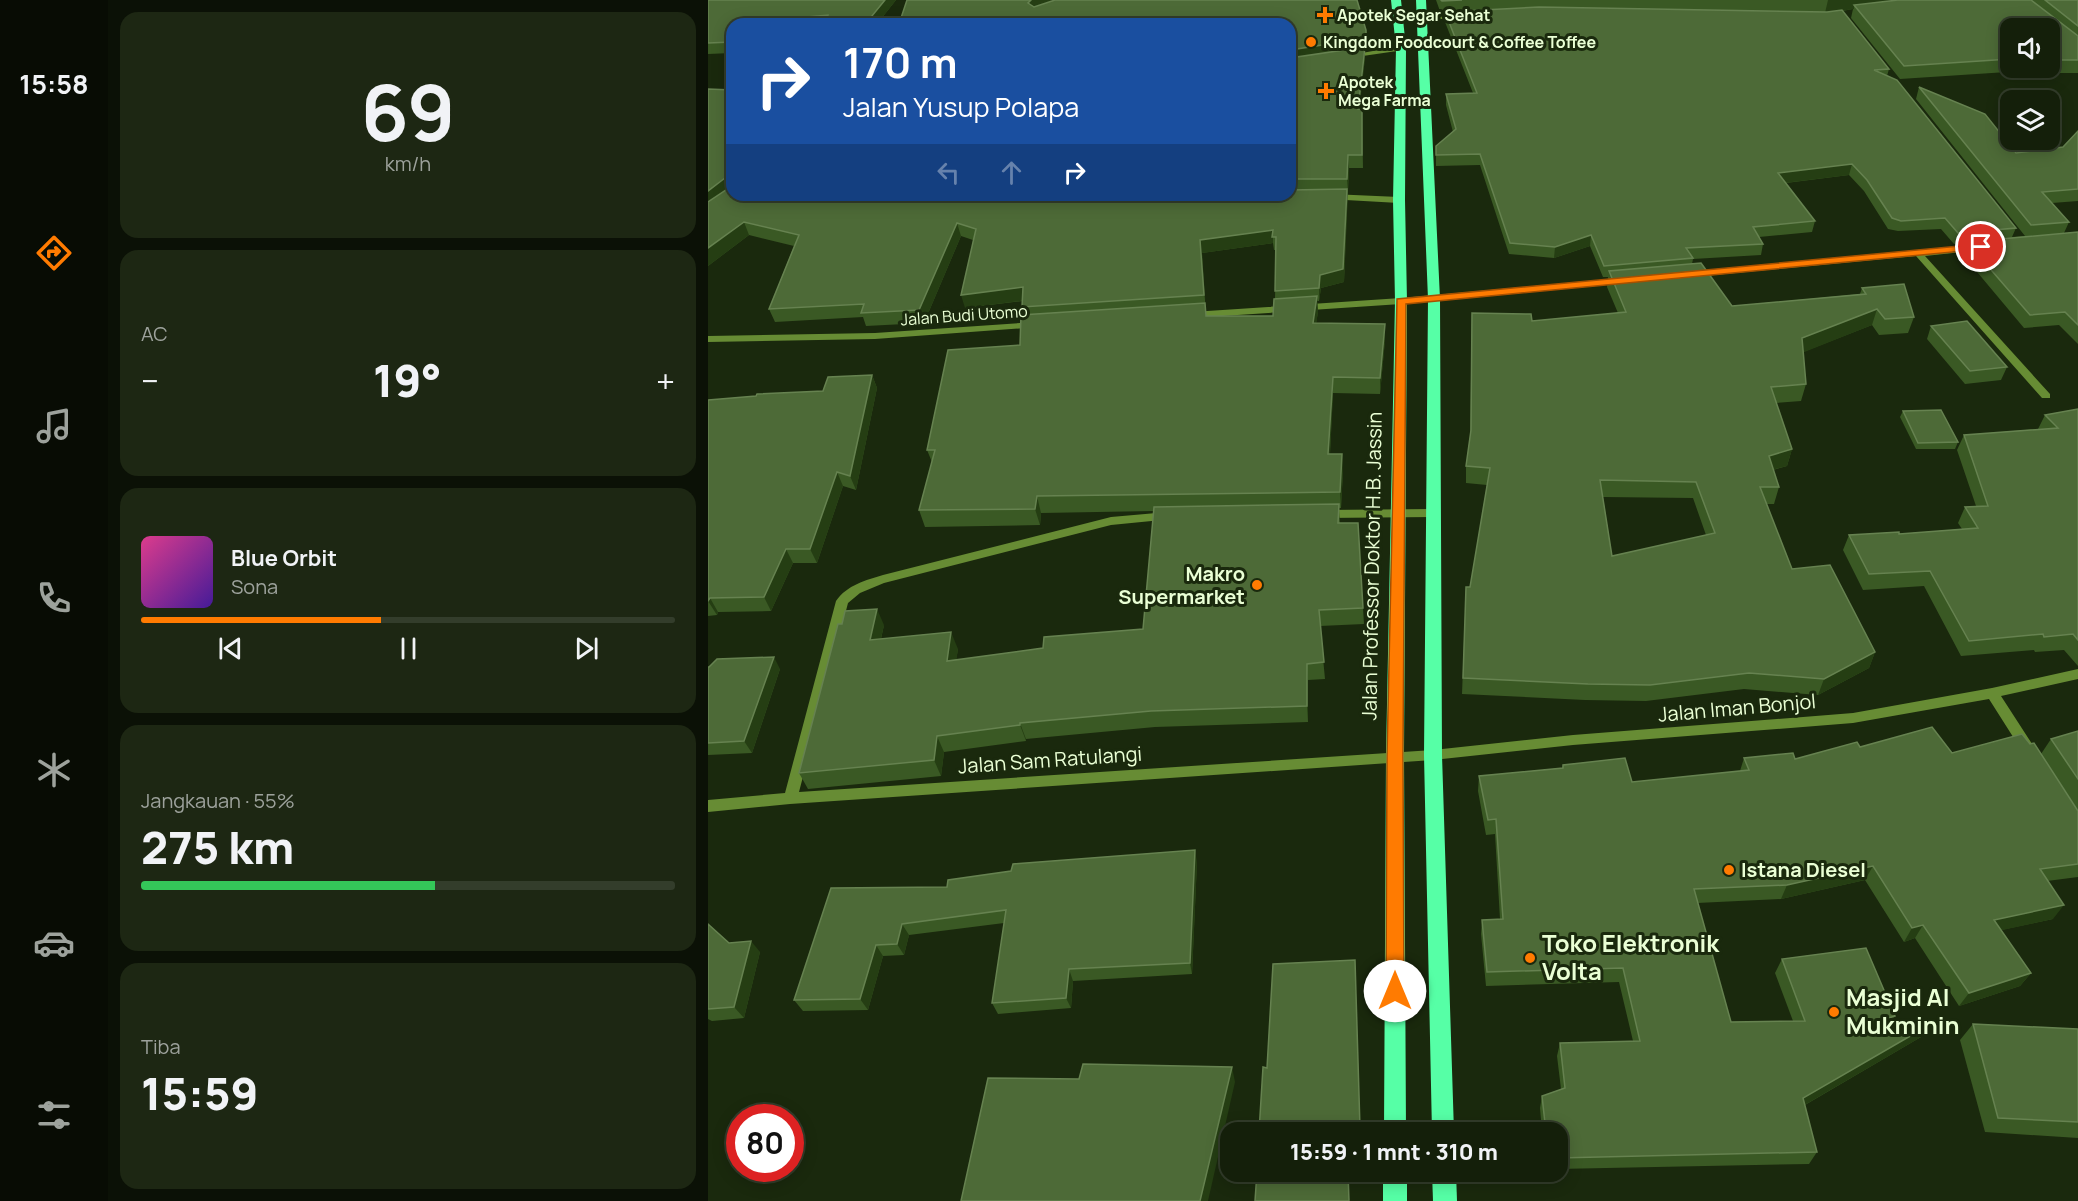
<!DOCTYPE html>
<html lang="id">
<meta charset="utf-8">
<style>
:root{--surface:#141f0a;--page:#1d2713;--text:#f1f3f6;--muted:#9da29c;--line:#333d2b;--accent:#ff7b01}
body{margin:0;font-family:Manrope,sans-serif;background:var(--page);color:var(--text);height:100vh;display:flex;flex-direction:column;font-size:22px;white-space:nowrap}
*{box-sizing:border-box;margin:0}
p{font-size:20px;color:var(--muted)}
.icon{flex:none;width:33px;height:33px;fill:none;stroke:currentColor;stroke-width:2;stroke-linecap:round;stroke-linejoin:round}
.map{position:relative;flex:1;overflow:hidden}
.drawer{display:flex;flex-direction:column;gap:12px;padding:12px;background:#0b1106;width:600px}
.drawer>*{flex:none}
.top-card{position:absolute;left:18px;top:18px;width:570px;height:183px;border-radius:18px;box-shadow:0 3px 15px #0003,0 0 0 2px var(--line);background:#1a4fa0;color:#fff;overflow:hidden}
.controls{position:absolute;left:1292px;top:18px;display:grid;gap:12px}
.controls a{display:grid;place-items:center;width:60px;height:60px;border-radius:12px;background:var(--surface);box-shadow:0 3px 15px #0003,0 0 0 2px var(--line);font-size:30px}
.speed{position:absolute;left:18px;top:1104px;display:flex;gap:12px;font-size:30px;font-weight:700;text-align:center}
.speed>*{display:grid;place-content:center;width:78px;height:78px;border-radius:50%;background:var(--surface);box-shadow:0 3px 15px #0003,0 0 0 2px var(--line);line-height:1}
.speed .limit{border:9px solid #d22;background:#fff;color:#111}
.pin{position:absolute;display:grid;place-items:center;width:51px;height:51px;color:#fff;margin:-26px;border:3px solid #fff;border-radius:50%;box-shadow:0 2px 6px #0007}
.me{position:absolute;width:66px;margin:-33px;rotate:0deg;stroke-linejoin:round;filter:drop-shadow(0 0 4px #0008)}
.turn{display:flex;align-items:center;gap:21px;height:126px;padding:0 18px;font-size:27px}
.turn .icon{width:78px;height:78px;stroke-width:2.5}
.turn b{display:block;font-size:42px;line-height:51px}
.lanes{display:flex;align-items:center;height:57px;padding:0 18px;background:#0003;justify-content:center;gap:30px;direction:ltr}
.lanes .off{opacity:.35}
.big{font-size:45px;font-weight:800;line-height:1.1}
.drawer .widget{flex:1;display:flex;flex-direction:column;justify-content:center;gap:9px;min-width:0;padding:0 21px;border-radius:18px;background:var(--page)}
.drawer .dial{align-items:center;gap:0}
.dial b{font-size:78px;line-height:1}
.song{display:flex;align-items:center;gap:18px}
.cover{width:72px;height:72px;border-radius:9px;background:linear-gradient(135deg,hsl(330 70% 55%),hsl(260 70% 35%))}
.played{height:6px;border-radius:3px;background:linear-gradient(90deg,var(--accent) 45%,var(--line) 45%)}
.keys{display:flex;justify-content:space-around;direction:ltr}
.heat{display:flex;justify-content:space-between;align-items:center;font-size:33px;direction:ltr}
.charge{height:9px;border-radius:4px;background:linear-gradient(90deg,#34c759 55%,var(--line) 0)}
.trip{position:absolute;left:512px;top:1122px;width:348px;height:60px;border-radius:18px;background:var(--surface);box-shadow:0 3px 15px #0003,0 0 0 2px var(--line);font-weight:800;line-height:60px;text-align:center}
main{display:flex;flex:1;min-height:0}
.dock{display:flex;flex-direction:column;width:108px;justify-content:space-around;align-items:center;background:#080c04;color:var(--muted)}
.dock .icon{width:42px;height:42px}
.dock .current{color:var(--accent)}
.dock b{font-size:27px;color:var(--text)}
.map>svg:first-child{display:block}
</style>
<main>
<nav class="dock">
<b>15:58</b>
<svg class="icon current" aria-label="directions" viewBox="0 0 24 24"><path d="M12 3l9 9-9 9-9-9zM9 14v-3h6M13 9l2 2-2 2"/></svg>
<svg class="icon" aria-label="music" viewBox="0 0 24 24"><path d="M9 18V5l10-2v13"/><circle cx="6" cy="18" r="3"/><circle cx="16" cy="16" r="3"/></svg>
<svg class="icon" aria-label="phone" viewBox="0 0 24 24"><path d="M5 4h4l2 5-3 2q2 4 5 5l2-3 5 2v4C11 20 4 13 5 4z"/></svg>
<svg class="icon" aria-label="climate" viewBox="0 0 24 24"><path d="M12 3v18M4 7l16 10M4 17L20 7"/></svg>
<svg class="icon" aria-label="car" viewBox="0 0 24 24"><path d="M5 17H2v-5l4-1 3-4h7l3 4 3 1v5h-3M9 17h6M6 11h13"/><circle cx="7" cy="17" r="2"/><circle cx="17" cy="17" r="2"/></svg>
<svg class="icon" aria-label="filters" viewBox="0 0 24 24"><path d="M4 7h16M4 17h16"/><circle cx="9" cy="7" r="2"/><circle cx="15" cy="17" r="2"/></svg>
</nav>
<section class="drawer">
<div class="widget dial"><b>69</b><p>km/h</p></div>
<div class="widget"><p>AC</p>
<div class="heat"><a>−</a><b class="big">19°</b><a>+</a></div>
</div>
<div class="widget">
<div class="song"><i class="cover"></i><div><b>Blue Orbit</b><p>Sona</p></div></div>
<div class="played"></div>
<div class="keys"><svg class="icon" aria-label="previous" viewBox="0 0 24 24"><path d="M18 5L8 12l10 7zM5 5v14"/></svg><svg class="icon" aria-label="pause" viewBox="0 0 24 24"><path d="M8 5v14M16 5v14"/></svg><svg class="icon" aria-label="next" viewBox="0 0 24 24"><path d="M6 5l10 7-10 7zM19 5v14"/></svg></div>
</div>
<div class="widget"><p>Jangkauan · 55%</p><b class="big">275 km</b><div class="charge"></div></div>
<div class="widget"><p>Tiba</p><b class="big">15:59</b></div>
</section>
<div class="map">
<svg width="1370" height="1201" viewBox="0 0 1370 1201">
<rect width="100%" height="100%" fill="#1a290d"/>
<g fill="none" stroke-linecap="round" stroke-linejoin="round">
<g fill="#678c34" fill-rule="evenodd">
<path d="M751 14 753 15V17L713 21 710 19 713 17Z"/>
<path d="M693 46 697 48 696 50 641 58 637 56Z"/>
<path d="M623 194 691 197 695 200 691 203 620 199 619 197Z"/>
<path d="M1270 245 1274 248 1273 250 1217 256 1342 394V398H1334L1208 256 986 277 981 274 986 271Z"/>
<path d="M915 278 918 279V283L693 304 484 318 479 315 484 312 693 298Z"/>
<path d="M328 322 331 323V327L167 339 0 342V336L167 333Z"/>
<path d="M725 509 731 513 725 517 615 518 609 514 615 510Z"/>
<path d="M460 512 466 516 464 519 403 525 176 583 152 593 140 603 91 792 725 750 865 735 1145 713 1284 688 1370 669V679L1293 696 1326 747 1324 751 1319 752 1314 751 1281 699 1145 723 865 745 725 760 82 804 0 812V800L77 793 128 601C139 585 158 580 175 575L403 517Z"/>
</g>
<g fill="#56ffa6" fill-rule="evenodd">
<path d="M683 0H693L698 48 697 200 699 301 696 755 698 1132H676L678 755 687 301 685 200 688 48Z"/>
<path d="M708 0H718L732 299 734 755 746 1132H724L716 755 720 299Z"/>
<rect x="675" y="1172" width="24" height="29"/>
<path d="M724 1172H748L749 1201H725Z"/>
</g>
</g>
<g fill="#3a5924" fill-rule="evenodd">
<path d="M0 0H188L169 24H24V53L0 54Z"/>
<path d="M728 0H1370V73H1348L1345 69 1192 79 1143 18 1145 9 1134 11 1181 69 1179 76 1308 228 1304 237 1317 236 1208 99 1211 87 1308 153 1355 147 1370 131V201L1344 203 1361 222 1356 233 1370 232V344L1351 325 1316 328 1254 254 1258 243 1246 244 1233 229 1190 231 1180 229 1156 191 1141 175 1078 183 1107 221 1104 232 1051 237 1055 244 1053 255 985 259 984 264 1024 306 1152 294 1154 288 1206 317 1200 333 1171 335 1164 325 1095 352 1098 384 1093 401 1068 403 1084 449 1079 466 1065 470 1071 487 1066 504H1058L1084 569 1167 652 1161 668 1110 695 1036 689 938 701 877 700 754 694 758 587H762L779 485 758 483V466L762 436 764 313 824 321 910 313 899 287 900 277H895L882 246 846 258 801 254 772 165 728 166V146L745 132 738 105V94L765 93 737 22V13L733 14ZM1302 28H1341V68H1302ZM895 497 985 498 998 535 904 556Z"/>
<path d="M582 24 658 30 659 42 658 49 657 50V58L651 109H654L655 168H641L636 282 613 288 611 301H609L610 312 608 323 677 340 672 394 625 393 622 454 635 471 633 508H631L632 523 655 608 656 624 612 626 617 679 600 680V722L447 727 318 739V741L236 752 233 776 100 789 91 773 176 625 173 639 250 649 248 660 335 648 435 629 446 511 333 513 332 525 217 527 211 510 224 462 219 450 312 345 316 315 314 307 315 301 257 308 265 240 253 236 216 323 158 326 155 317 67 322 61 309 86 246 41 235 0 266V89L24 90V195H582ZM565 243 566 250H568L567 298 565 316H498L494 253Z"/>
<path d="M1223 326 1299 367 1293 380 1257 384 1219 339Z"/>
<path d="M164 375 169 388 148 490 135 486 109 563H85L63 611 10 612 9 615 0 616V400L115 391Z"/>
<path d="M1370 409V666L1356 650 1327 652 1326 650 1253 656 1216 586 1155 590 1135 550 1141 535 1191 534 1254 529 1250 523 1257 507 1268 506 1249 450 1256 435 1330 429 1337 415Z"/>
<path d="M1195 411 1250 442 1247 449H1208L1192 417Z"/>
<path d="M0 667 72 669 44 753 0 755Z"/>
<path d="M1370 731V810L1333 754 1343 739Z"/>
<path d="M1152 747 1244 753 1370 811V877L1339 881 1345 919 1293 930 1323 973 1312 986 1251 1006 1207 938 1196 942 1157 880 1073 899 989 903 1023 1022 1085 1021 1067 973 1074 959 1187 1016 1183 1022 1213 1037 1097 1105 1109 1152 1101 1164 849 1169V1132H834L832 1108 834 1096 853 1089 849 1056 852 1043 925 1041 911 982 778 986 773 934 774 920 792 919 787 834 778 835 770 791 771 776 854 768 855 765 924 782 1032 771 1036 758 1087 759Z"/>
<path d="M489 862 484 974 365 981 363 1008 290 1014 284 1003 296 923 201 935 196 955 175 956 160 1010 95 1011 86 1000 239 887Z"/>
<path d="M0 924 21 943 52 952 36 1018 4 1021 0 1019Z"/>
<path d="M647 960 652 1132H551L559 1068Z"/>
<path d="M1265 1024 1370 1029V1138L1277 1132 1252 1040Z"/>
</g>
<g fill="#253e13">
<path d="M177 0H188L169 24H159V22Z"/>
<path d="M322 0H354L324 12 320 3Z"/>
<path d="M1120 0H1218L1146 5V9L1117 13Z"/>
<path d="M120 15 123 24H62L65 20Z"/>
<path d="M658 30 659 42 658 49 657 50V58L650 122 582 62V50Z"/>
<path d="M640 155 641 168 640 192 639 179Z"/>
<path d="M1144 164 1141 175 1068 184 1070 173Z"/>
<path d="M17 178 23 191 0 207V191Z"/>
<path d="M639 189V202L636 282 613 288 611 301V288L612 275Z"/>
<path d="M36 222 41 235 0 266V248Z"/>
<path d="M249 223 253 236 216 323 211 310Z"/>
<path d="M565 230V243L494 253 498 309 492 240Z"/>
<path d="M883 235 882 246 846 258 847 247Z"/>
<path d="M315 287 319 300 257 308 253 295Z"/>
<path d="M609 296 610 312 606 339 605 323Z"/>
<path d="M1169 309 1164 325 1089 355 1094 338Z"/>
<path d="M677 324V340L672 394V378Z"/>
<path d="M164 375 169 388 148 490 142 476Z"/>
<path d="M625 377V393L621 471 620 454Z"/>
<path d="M1084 449 1079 466 1056 472 1061 456Z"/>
<path d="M634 454 635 471 633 508 632 492Z"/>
<path d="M129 472 135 486 109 563 102 549Z"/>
<path d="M329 496 333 513 332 525 327 509Z"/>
<path d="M78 549 85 563 63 611 56 597Z"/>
<path d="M2 598 10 612 9 615 0 601Z"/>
<path d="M169 609 176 625 169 656 162 640Z"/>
<path d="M243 632 250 649 246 677 239 661Z"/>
<path d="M1167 652 1161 668 1110 695 1116 679Z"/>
<path d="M66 657 72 669 44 753 36 741Z"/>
<path d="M599 664 600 680V722L599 706Z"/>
<path d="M312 723 318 739V741L312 725Z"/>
<path d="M229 736 236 752 233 776 226 760Z"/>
<path d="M487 850 489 862 484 974 482 963Z"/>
<path d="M1165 866 1157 880 1073 899 1079 885Z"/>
<path d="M1356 905 1345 919 1276 934 1286 920Z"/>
<path d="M194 924 201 935 196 955 189 944Z"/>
<path d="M1215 925 1207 938 1196 942 1204 928Z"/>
<path d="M43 941 52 952 36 1018 26 1007Z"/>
<path d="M168 945 175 956 160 1010 152 999Z"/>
<path d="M361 969 365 981 363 1008 358 998Z"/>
<path d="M1323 973 1312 986 1251 1006 1261 993Z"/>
<path d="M1187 1016 1179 1029 1171 1021Z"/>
<path d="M1223 1024 1213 1037 1088 1110 1095 1098Z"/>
<path d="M524 1067 527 1082 500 1201H492Z"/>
</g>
<g fill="#4d6a37" stroke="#668250" stroke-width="1.5" fill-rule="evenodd">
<path d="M0 0H177L159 22 118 24 120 15 65 20 62 24H24V42L0 43Z"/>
<path d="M199 0H323L320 3 326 7 347 0H649L658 30V38L582 50V24H191Z"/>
<path d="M733 0H754L734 1Z"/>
<path d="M1190 0H1323L1370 36V60H1353L1350 56 1341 57V28H1302V59L1196 66 1146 5Z"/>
<path d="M1337 0H1370V26Z"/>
<path d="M831 7 1119 12 1134 10 1181 69 1166 70 1189 80 1308 228 1250 233 1237 218 1193 221 1184 218 1159 180 1144 164 1070 173 1107 221 1045 227 1055 244 978 248 985 258 896 266 883 235 847 247 802 243 772 154 728 155V146L748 129 738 94 769 93 737 12Z"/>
<path d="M657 47 650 109H654V155H640L639 179H582V58Z"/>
<path d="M1211 87 1277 114 1308 153 1355 147 1370 131V189L1334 192 1361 222 1323 225Z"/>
<path d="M0 89 24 90V180L17 178 0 191Z"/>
<path d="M24 186V195H582V190L639 189 635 269 612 275 611 288 567 291 568 237H564L565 230 492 240 496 295 314 307 315 287 253 295 268 229 249 223 211 310 153 313 156 304 61 309 91 235 36 222 0 248V202Z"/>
<path d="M1370 232V325L1357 312 1322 315 1259 242Z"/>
<path d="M993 263 1024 306 1158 294 1154 288 1196 284 1206 317 1177 319 1169 309 1094 338 1098 384 1063 387 1084 449 1061 456 1071 487H1052L1084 569 1122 565 1167 652 1116 679 1041 673 942 685 880 684 755 678 758 587H762L782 468 758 466 763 430 764 313 823 314 824 321 918 312 901 271ZM892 480 988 482 1007 533 904 556Z"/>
<path d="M609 296 605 323 677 324 672 378 625 377 620 454H634L632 492 329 496 327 509 211 510 227 450H219L240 350 312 345 313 315 497 303 498 316H565L566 299Z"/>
<path d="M1259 321 1299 367 1262 371 1223 326Z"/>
<path d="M164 375 142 476 129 472 102 549H78L56 597 2 598 0 601V400L48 396 49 394 115 391 120 377Z"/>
<path d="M1370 409V640L1365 634 1336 637 1335 634 1261 641 1222 571 1161 574 1141 535 1191 532V534L1270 528 1257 507 1280 506 1256 435 1350 428 1337 415Z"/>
<path d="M1233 410 1250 442 1210 443 1195 411Z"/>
<path d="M631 504 630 523H650L655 608 611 610 616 662 599 664V706L443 711 312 723V725L229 736 226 760 91 773 130 624H134L137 611 169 609 162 640 243 632 239 661 335 648 336 637 435 629 446 507Z"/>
<path d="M66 657 36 741 0 743V667H1L9 659Z"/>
<path d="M1224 727 1244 753 1314 734 1322 744 1326 743 1370 811V864L1332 869 1356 905 1286 920 1323 973 1261 993 1215 925 1204 928 1165 866 1079 885 986 889 1023 1022 1097 1021 1074 959 1158 948 1187 1016 1171 1021 1223 1024 1095 1098 1109 1152 850 1158 849 1156V1132H838L834 1096 857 1088 852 1043 932 1041 915 968 779 972 774 920 795 919 788 819 780 820 771 776 855 768V765L917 758 924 782 1041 770 1036 758 1085 753 1087 759 1149 742 1152 747Z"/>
<path d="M1370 731V779L1343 739Z"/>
<path d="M487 850 482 963 361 969 358 998 284 1003 298 910 194 924 189 944 168 945 152 999 86 1000 123 888 239 887 240 880 303 871 305 864Z"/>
<path d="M0 924 21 943 43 941 26 1007 0 1009Z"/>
<path d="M647 960 652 1128H639V1132H551L555 1067 559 1068 565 964Z"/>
<path d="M1265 1024 1370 1029V1122L1290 1118Z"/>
<path d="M375 1064 524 1067 492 1201H253L280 1078 371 1079Z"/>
<path d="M549 1172H640L641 1201H547Z"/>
</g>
<path fill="#ff7b01" stroke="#a65001" stroke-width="1.5" d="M1273 244 1278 247 1276 249 698 304 695 756 696 991 693 997 687 999 681 997 678 991 679 756 689 299Z"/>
<g fill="#ff7b01" stroke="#1a290d" stroke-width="2">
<path d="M614 6h6v6h6v6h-6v6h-6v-6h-6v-6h6z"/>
<circle cx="603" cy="42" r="6"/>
<path d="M615 82h6v6h6v6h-6v6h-6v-6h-6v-6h6z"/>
<circle cx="549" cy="585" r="6"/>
<circle cx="1021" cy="870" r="6"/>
<circle cx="822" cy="958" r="6"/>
<circle cx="1126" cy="1012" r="6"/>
</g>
<g text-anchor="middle" stroke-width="6" stroke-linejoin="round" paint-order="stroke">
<g font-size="16" font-weight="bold" fill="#eaffd5" stroke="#1a290d" text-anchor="start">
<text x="629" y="21">Apotek Segar Sehat</text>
<text x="615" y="48">Kingdom Foodcourt &amp; Coffee Toffee</text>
<text x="630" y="88">Apotek<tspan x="630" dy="18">Mega Farma</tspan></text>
</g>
<g font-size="16" fill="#eaffd5" stroke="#1a290d">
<text transform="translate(256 315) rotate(-4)" y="6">Jalan Budi Utomo</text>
</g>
<g font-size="20" fill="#eaffd5" stroke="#1a290d">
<text transform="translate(664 566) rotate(-89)" y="7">Jalan Professor Doktor H.B. Jassin</text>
<text transform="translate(1029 708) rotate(-5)" y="7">Jalan Iman Bonjol</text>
<text transform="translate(342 760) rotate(-4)" y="7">Jalan Sam Ratulangi</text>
</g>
<g font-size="20" font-weight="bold" fill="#eaffd5" stroke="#1a290d" text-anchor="end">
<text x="537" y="581">Makro<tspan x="537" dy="23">Supermarket</tspan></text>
<text x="1033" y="877" text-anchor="start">Istana Diesel</text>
</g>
<g font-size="24" font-weight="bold" fill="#eaffd5" stroke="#1a290d" text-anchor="start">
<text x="834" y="952">Toko Elektronik<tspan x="834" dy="28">Volta</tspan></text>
<text x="1138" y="1006">Masjid Al<tspan x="1138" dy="28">Mukminin</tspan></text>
</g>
</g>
</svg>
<div class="controls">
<a><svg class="icon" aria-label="sound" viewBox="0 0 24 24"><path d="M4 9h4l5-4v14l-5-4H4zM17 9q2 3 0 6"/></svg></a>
<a><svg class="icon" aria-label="layers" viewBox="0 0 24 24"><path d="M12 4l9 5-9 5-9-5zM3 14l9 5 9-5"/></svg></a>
</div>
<div class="speed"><div class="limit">80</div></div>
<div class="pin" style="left:1273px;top:247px;background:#d93025"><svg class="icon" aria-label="arrive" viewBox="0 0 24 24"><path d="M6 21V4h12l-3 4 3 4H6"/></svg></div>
<svg class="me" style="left:687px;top:991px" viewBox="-20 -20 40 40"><circle r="19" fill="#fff"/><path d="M0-13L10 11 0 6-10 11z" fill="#ff7b01"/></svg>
<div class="trip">15:59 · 1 mnt · 310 m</div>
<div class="top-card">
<div class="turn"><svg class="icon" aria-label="right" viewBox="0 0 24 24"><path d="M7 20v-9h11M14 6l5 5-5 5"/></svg><div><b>170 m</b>Jalan Yusup Polapa</div></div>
<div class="lanes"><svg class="icon off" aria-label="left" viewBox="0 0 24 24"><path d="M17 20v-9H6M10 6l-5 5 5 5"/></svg><svg class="icon off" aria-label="ahead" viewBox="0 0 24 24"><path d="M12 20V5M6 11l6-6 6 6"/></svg><svg class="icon" aria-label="right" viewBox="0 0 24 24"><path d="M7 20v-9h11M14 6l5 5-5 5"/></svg></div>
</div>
</div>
</main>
